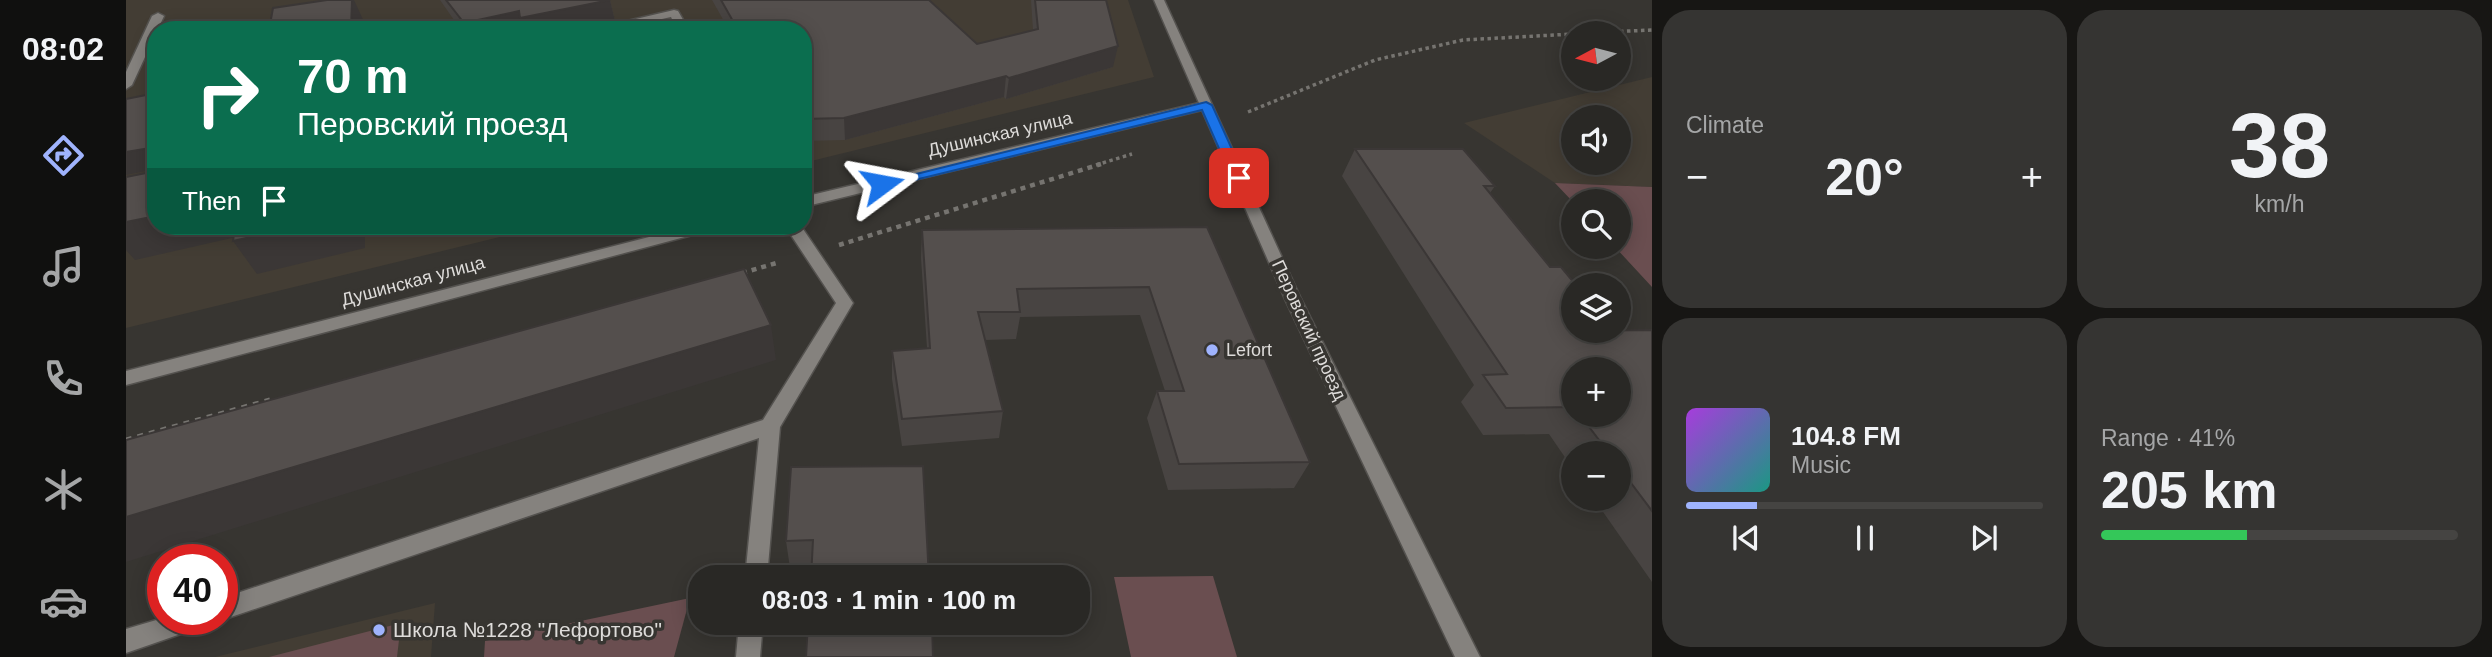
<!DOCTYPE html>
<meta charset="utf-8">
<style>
:root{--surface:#292825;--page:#353432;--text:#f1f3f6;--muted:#a5a6a7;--line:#454442;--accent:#9fb3fd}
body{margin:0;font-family:Arial,sans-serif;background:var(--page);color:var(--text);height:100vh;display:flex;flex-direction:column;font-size:26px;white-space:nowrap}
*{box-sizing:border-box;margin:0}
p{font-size:23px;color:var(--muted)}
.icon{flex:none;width:38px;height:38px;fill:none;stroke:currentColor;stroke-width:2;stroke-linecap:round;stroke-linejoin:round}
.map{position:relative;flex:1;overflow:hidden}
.drawer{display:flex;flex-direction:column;gap:10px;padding:10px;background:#171614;width:840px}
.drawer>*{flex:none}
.hud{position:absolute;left:21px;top:21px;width:665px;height:214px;border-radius:28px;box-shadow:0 4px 18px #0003,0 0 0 2px var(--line);background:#0b6e4f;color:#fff;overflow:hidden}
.needle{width:46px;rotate:263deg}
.fabs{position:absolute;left:1435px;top:21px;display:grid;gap:14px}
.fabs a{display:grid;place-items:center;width:70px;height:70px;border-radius:50%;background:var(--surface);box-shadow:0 4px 18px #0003,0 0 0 2px var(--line);font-size:35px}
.speed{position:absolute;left:21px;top:544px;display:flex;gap:14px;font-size:35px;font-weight:700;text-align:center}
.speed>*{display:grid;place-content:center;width:91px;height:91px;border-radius:50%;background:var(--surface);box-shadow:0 4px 18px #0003,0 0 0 2px var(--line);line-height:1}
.speed .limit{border:10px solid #d22;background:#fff;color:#111}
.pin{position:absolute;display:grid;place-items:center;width:60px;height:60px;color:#fff;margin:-30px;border-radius:14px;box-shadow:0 4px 10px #0006}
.me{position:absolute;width:77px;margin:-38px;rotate:77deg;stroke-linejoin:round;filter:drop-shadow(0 0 5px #0008)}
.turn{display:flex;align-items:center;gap:24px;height:147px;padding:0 35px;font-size:32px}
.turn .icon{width:91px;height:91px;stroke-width:2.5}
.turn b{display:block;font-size:49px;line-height:60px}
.then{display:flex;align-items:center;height:66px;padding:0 35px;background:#0003;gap:14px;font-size:26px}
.big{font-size:52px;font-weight:700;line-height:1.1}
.drawer .widget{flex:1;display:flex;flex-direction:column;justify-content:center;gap:10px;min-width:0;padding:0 24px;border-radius:28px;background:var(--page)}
.drawer .dial{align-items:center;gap:0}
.dial b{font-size:91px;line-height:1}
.song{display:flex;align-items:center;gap:21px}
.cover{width:84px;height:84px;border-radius:10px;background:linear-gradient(135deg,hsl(280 70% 55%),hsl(170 70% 35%))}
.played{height:7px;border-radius:4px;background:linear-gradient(90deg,var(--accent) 20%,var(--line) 20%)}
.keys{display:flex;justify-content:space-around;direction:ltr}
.heat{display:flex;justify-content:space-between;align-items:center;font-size:38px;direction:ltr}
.charge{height:10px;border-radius:5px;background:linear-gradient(90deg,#34c759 41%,var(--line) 0)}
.drawer .tiles{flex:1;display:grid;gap:10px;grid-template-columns:repeat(2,1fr)}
.trip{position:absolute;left:562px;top:565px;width:402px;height:70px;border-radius:28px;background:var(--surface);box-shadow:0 4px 18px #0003,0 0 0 2px var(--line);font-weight:700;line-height:70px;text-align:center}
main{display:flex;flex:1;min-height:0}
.tabs{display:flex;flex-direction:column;width:126px;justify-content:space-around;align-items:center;background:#10100f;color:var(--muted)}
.tabs .icon{width:49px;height:49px}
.tabs .current{color:var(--accent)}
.tabs b{font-size:32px;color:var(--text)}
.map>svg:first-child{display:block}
</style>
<main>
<nav class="tabs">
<b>08:02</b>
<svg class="icon current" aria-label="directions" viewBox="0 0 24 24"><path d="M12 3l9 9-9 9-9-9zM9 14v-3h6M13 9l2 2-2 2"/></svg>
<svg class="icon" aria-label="music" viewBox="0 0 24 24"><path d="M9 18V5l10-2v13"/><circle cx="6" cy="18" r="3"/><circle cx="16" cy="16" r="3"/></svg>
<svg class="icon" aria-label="phone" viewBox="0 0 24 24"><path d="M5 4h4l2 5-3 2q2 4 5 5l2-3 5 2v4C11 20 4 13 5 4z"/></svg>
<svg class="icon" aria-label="climate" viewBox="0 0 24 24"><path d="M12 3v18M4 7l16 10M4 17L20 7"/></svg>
<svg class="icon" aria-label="car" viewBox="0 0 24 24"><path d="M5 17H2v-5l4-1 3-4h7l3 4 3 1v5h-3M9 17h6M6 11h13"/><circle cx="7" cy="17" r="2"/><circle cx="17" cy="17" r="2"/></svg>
</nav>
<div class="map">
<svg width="1526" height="657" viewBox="0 0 1526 657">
<rect width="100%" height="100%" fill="#373531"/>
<g fill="#433d34" fill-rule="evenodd">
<path d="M0 0H1002L1028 77 677 163V30H30V226H419L0 328Z"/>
<path d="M1526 77V187L1429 183 1338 123ZM1447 117H1493V163H1447Z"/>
<path d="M309 603 305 657H89Z"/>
</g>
<g fill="#6a4e50">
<path d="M1429 183 1526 187V287L1489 247H1493V201L1447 202Z"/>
<path d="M1087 576 1111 657H1005L988 577Z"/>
<path d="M564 598 548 657H358L359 641Z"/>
<path d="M275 623 271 657H143Z"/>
</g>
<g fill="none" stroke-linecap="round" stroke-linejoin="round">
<g stroke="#54524f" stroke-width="3">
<g id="minor">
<path d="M1028 0H1038L1175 299 1354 657H1329L1159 299 1076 110 677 207V197L1073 103Z"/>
<path d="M548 10 552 11 563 30H551L545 17 486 30H463Z"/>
<path d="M32 13 38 16 6 85 0 89V72L26 16Z"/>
<path d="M566 226H592L589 229 0 385V371Z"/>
<path d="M659 226H675L727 303 654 427 641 578H619L633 438 96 620H95L96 598 637 420 710 303Z"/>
<path d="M37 618 76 620 72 628 0 653V629Z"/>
<path d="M613 623H637L634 657H610Z"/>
</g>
</g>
<g stroke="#767470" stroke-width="3.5" stroke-dasharray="3.5 3.5" stroke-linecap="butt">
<path d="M1459 33 1526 30"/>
<path d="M1122 112 1249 60 1337 40 1447 34"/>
<path d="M970 165 1006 154"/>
</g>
<g stroke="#767470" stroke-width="4.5" stroke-dasharray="5 5" stroke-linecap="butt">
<path d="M713 245 975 164"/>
<path d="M616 273 654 262"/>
</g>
<path stroke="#767470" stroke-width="5" stroke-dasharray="6 6" stroke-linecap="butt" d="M0 440 144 400"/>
<use href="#minor" fill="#85827e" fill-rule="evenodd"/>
</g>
<g fill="#484442" fill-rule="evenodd">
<path d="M314 0H484L489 21 446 30H335Z"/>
<path d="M586 0H803L851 44 907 30 905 0H980L987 67 880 99 878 97 719 140 677 141V30H603Z"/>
<path d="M1229 149 1369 186 1364 193 1447 331 1526 330V582L1468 499H1493V453H1447V469L1423 434 1357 435 1335 402 1348 385 1216 176ZM1447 369 1493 415H1447Z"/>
<path d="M1081 227 1184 462 1168 488 1042 490 1021 418 1031 391H1039L1014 315 894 317 890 339 859 340 877 411 873 438 776 446 766 379V351L801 348 795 258 796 230Z"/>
<path d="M665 467 803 578 686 568H664L660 541Z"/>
</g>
<g fill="#3b3736">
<path d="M226 0H228L240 26V30H225Z"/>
<path d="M484 0 489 21 446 30H340L338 23 393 11Z"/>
<path d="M992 46 987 67 880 99 883 78Z"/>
<path d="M880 76 878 97 719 140 718 118Z"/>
<path d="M30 147V169L0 175V152Z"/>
<path d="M30 216V226H133L137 231 9 260 0 250V222Z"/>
<path d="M173 226H239V248L131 274 107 241Z"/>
<path d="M645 325 650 360 0 562V517Z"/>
</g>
<g fill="#544f4d" stroke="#3b3736" stroke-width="2">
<path d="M201 0H226L225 30H143L147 8Z"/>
<path d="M320 0H484L394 18 393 11 338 23Z"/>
<path d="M595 0H803L851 44 912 29 909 0H980L992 46 883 78 880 76 718 118 677 119V30H612Z"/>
<path d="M30 93V147L0 152V99Z"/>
<path d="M1229 149H1337L1369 186H1358L1424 267H1435L1450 285H1447V331L1526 330V511L1493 467V453H1483L1454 415H1493V369H1447V407L1380 408 1357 375 1381 374Z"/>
<path d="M30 171V216L0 222V177Z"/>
<path d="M109 226H173L107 241Z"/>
<path d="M1081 227 1184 462 1053 464 1031 391H1058L1023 287 891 289 894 312H852L877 411 776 419 766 351 804 348 796 230Z"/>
<path d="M618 269 645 325 0 517V440Z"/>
<path d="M797 466 803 578H685L687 540 660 541 665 467Z"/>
<path d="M682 623H806L807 657H680Z"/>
</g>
<path fill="#1a73e8" stroke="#114b97" stroke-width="2" d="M1080 102 1086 105 1119 178 1117 181 1106 178 1076 110 756 188 750 184Z"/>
<g fill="#9fb3fd" stroke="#373531" stroke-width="2.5">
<circle cx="1086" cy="350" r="7"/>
<circle cx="253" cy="630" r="7"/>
</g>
<g text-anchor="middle" stroke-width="7" stroke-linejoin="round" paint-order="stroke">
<g font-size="18" fill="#dedcda" stroke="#373531">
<text transform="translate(874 134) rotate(-13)" y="6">Душинская улица</text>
<text transform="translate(287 281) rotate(-15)" y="6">Душинская улица</text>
<text transform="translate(1183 330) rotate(65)" y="6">Перовский проезд</text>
</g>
<g font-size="18" fill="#dedcda" stroke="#373531" text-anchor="start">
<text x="1100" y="356">Lefort</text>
</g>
<g font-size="21" fill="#dedcda" stroke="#373531" text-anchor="start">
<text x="267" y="637">Школа №1228 "Лефортово"</text>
</g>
</g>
</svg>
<div class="fabs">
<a><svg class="needle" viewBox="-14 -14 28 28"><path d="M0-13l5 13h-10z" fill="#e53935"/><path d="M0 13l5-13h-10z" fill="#a5a6a7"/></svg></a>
<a><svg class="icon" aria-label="sound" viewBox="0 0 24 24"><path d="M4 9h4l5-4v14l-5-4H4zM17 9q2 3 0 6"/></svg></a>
<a><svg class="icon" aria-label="search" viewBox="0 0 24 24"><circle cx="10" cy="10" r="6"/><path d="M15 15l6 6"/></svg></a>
<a><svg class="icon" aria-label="layers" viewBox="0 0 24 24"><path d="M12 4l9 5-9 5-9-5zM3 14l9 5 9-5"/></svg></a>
<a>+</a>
<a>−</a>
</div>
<div class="speed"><div class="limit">40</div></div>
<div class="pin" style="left:1113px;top:178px;background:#d93025"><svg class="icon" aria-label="arrive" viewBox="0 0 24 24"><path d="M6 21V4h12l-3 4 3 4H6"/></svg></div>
<svg class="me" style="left:756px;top:184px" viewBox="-20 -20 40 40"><path d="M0-17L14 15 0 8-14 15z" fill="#1a73e8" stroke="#fff" stroke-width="4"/></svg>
<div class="trip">08:03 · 1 min · 100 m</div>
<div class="hud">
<div class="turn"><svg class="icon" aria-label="right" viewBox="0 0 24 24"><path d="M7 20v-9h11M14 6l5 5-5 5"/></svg><div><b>70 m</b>Перовский проезд</div></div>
<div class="then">Then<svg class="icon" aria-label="arrive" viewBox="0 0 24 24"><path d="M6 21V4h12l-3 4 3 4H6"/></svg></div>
</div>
</div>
<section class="drawer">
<div class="tiles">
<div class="widget"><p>Climate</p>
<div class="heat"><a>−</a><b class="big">20°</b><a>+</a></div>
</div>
<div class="widget dial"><b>38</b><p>km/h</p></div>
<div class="widget">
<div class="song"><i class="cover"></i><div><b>104.8 FM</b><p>Music</p></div></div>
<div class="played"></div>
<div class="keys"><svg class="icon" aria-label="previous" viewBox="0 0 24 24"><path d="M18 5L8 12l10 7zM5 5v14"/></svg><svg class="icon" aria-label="pause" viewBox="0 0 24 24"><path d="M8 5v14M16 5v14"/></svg><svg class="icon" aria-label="next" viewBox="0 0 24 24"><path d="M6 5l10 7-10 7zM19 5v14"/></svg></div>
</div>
<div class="widget"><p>Range · 41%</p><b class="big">205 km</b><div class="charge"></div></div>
</div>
</section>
</main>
